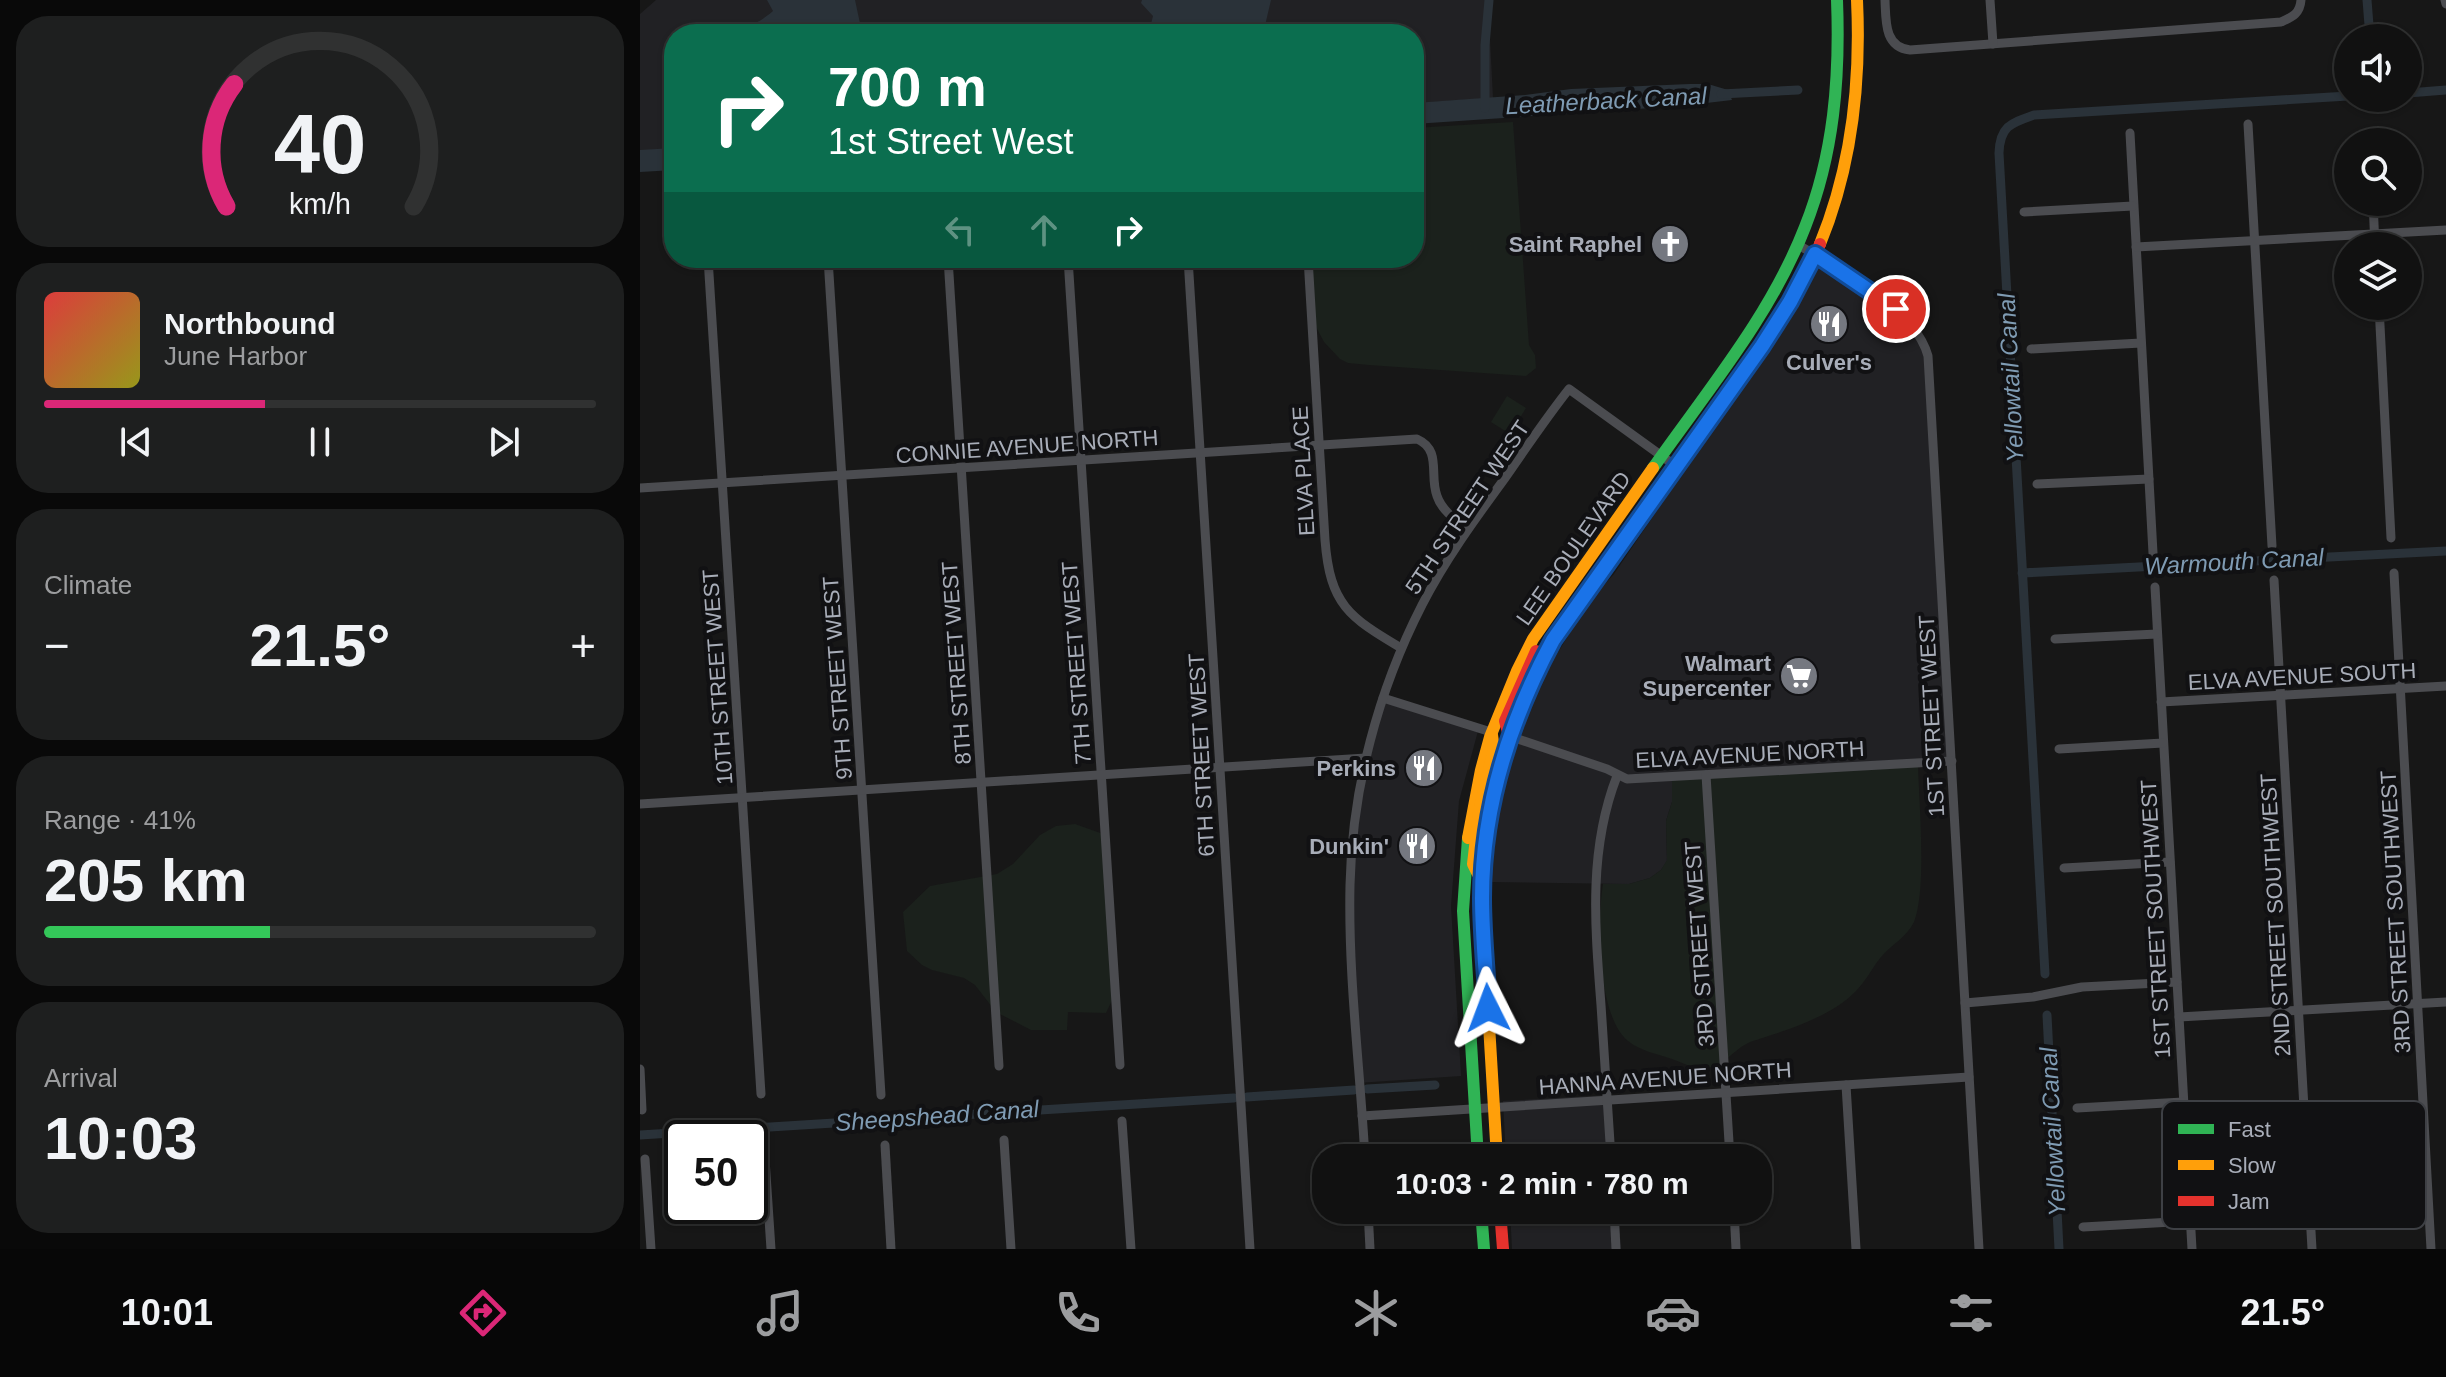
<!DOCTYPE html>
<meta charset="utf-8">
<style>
:root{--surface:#111;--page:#1e1f1f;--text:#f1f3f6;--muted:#9c9d9f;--line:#303131;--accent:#db2777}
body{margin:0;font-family:Helvetica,sans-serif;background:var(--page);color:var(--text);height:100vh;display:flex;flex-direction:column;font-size:30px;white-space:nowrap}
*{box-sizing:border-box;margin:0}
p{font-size:26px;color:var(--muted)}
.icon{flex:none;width:44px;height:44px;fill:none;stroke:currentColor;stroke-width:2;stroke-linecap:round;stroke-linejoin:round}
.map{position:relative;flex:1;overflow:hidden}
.side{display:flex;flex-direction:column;gap:16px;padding:16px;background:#090909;width:640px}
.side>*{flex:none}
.hud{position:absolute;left:24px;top:24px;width:760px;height:244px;border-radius:32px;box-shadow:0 2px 6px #0004,0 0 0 2px var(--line);background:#0b6e4f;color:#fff;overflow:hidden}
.fabs{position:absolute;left:1694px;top:24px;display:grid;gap:16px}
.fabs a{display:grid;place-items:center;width:88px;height:88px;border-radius:50%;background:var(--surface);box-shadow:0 2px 6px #0004,0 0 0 2px var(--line);font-size:40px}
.speed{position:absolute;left:24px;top:1120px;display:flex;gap:16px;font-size:40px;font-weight:700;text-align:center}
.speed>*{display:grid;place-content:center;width:104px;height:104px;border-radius:50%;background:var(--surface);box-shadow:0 2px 6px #0004,0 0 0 2px var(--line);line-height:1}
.speed .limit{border:4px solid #111;border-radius:12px;background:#fff;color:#111}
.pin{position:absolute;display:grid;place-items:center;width:68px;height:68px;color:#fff;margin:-34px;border:4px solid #fff;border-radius:50%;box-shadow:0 2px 8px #0007}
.me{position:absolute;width:88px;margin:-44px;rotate:357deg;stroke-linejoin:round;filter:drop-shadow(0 0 6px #0008)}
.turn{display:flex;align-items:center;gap:28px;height:168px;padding:0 32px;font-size:36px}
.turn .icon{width:104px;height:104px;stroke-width:2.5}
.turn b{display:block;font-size:56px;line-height:68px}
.lanes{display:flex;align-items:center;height:76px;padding:0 32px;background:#0003;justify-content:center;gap:40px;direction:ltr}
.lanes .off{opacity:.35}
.big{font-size:60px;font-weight:800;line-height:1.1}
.side .tile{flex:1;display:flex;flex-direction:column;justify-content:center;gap:12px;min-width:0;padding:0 28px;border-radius:32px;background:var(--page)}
.side .dial{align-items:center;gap:0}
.dial svg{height:208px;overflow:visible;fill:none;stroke:var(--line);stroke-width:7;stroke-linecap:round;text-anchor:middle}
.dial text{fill:var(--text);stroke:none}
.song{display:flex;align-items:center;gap:24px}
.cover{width:96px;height:96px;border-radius:12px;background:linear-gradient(135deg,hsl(0 70% 55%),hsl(60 70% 35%))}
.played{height:8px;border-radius:4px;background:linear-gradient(90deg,var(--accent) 40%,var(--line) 40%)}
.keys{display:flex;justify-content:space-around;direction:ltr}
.heat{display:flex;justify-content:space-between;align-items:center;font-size:44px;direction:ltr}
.charge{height:12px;border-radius:6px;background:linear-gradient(90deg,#34c759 41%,var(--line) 0)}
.trip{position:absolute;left:672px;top:1144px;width:460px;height:80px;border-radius:32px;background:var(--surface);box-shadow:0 2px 6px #0004,0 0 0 2px var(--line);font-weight:800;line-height:80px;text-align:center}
.tabs{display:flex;height:128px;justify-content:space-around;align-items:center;background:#070707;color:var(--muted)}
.tabs .icon{width:56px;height:56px}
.tabs .on{color:var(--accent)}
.tabs b{font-size:36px;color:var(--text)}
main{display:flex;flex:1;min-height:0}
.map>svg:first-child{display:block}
</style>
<main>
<section class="side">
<div class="tile dial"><svg viewBox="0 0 100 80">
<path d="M14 69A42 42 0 1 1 86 69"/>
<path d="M14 69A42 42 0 0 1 17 22" stroke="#db2777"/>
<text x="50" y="56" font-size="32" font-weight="700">40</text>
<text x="50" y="72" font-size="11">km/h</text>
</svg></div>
<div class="tile">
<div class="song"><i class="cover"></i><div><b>Northbound</b><p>June Harbor</p></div></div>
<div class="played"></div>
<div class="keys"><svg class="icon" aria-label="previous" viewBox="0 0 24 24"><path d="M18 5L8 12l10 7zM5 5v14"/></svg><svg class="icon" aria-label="pause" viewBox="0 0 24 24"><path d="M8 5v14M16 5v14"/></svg><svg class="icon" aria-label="next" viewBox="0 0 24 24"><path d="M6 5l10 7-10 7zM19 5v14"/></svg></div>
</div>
<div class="tile"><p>Climate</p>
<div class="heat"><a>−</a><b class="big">21.5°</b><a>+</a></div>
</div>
<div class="tile"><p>Range · 41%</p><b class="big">205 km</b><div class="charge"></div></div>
<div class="tile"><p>Arrival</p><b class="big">10:03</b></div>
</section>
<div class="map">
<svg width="1806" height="1249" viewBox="0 0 1806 1249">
<rect width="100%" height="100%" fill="#171717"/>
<g fill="#212124">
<path d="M16 0H848L853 98 774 103V34H34V152L0 154V14Z"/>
<path d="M1184 257 1270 324 1287 349 1312 762 1032 779V802L1026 821 1027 861 1021 870 1010 878 989 884 851 882V857L860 792 881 725 901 680 948 603 974 574 1152 312Z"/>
<path d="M747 697 838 731 819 801 811 906 821 1076 717 1083 708 852 729 744Z"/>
<path d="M971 1095 975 1158H866L863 1101Z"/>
<path d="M870 1210H978L981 1249H872Z"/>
</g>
<g fill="#1b211c">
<path d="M873 122 889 345 895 355 896 368 886 376 729 365 708 363 700 359 684 342 674 323 669 258H774V128Z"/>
<path d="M867 396 886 408 870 434 851 422Z"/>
<path d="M1278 764C1279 803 1287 889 1274 922 1267 937 1251 945 1241 957 1232 968 1226 981 1216 991 1191 1017 1147 1030 1113 1041 1095 1047 1086 1065 1067 1068 1054 1070 1044 1063 1032 1059 1018 1054 1000 1051 988 1041 957 1016 957 920 963 884H989L1010 878 1021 870 1027 860 1026 821 1032 802V778Z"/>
<path d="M435 824 463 834 475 994 466 1013 428 1012 427 1030H391L356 1012 335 985 324 978 292 970 282 965 267 951 263 912 290 886 357 874 373 864 400 835 416 826Z"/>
</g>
<g fill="#2a3239">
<path d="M127 0H215L221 28 217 34H92L95 29C111 27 120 22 133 11Z"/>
<path d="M502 0H631L623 34H489L493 30 511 24 513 16 501 3Z"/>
<path d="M1050 84H1068L1088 90 1092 100 1041 106 774 124V103L885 95 931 89Z"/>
<path d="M34 148V170L0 172V150Z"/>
</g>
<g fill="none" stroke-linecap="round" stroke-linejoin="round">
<g stroke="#2a3239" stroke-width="9">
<path d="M1727 0 1730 38"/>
<path d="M1768 93 1806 90"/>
<path d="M1081 94 1158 90"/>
<path d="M845 108V45L849 0"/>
<path d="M1382 573 1806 551"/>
<path d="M1405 974 1359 153C1360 126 1371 123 1394 115L1708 96"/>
<path d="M1407 1015 1419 1249"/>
<path d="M727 1089 795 1085"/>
<path d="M607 1097 714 1090"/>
<path d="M0 1135 594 1098"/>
</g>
<g stroke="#4b4c50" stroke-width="9">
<path d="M1245 0C1246 21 1244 47 1270 50L1641 22C1652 17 1660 14 1661 0"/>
<path d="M1350 0 1353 44"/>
<path d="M1805 0 1806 4"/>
<path d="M1608 124 1632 546"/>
<path d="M1490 133 1513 553"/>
<path d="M1729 134V142"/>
<path d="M1733 202 1735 246"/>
<path d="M1384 212 1493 206"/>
<path d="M1158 245C1200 268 1275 308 1288 356L1339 1249"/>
<path d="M1496 247 1806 230"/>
<path d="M68 258 121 1094"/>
<path d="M188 258 241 1095"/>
<path d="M308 258 359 1066"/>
<path d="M428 258 480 1065"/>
<path d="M548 258 610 1249"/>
<path d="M668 258 685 540C690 605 709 617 761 648"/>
<path d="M1739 306 1751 538"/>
<path d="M1391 349 1501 343"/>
<path d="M1397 484 1509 479"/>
<path d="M0 488 777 439C802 450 789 475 797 496 802 511 816 520 828 529"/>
<path d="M1754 573 1791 1249"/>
<path d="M1634 580 1672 1249"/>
<path d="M1515 587 1552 1249"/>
<path d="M1415 639 1517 634"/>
<path d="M743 698 851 732"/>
<path d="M1521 702 1806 686"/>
<path d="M869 736 967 769 987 779 1312 761"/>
<path d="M1419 749 1523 743"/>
<path d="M1066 775 1090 1158"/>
<path d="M0 804 726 758"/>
<path d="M1424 868 1530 862"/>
<path d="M1325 1003 1393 997 1442 987 1537 982"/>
<path d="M1539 1017 1806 1002"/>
<path d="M0 1069 2 1110"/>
<path d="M1206 1085 1216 1249"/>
<path d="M1437 1108 1543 1102"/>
<path d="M722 1116 1329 1077"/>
<path d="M482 1121 491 1249"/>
<path d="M364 1140 371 1249"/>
<path d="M245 1145 251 1249"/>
<path d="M725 1158C720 1067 708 976 710 885 712 788 738 691 782 605 805 560 835 519 865 478 886 448 906 418 929 389L1037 467"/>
<path d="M971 1158C968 1107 964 1056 961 1005 955 927 948 850 977 776"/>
<path d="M5 1159 11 1249"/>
<path d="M125 1159 131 1249"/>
<path d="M728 1210 730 1249"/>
<path d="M974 1210 976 1249"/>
<path d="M1094 1210 1096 1249"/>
<path d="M1443 1227 1550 1221"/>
</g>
<g stroke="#30b455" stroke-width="12">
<path d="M1013 468C1067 391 1131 315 1165 227 1194 154 1200 78 1197 0"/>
<path d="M828 838 823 911 838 1158"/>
<path d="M841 1210 844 1249"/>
</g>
<g stroke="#ff9f0a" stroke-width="12">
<path d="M1180 244C1212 166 1221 84 1217 0"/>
<path d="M851 807 843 868 842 908 857 1158"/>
<path d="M828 838 841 770 850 737 877 671 893 639 1013 468"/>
<path d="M841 880 833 864 839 812 854 749 852 735"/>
</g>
<g stroke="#e5322d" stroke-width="12">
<path d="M869 736 865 721 896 651"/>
<path d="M851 807C873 686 930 613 1000 518 1034 472 1065 425 1098 379 1128 336 1160 293 1180 244"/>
<path d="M860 1210 863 1249"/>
</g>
</g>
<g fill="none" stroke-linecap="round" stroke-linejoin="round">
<g stroke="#114b97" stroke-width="20">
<path id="route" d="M848 1008C846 971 842 934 842 898 842 806 870 720 913 640L1122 346 1150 302 1175 254 1256 309"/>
</g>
<use href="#route" stroke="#1a73e8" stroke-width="14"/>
</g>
<defs>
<g id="church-disc" transform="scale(2)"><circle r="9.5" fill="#757880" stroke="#111113"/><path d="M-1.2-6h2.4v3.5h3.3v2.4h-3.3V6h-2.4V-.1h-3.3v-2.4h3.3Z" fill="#fff"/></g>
<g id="restaurant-disc" transform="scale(2)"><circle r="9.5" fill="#757880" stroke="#111113"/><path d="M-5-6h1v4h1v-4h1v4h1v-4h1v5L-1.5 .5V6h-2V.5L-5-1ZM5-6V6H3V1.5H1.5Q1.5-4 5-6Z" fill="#fff"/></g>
<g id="supermarket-disc" transform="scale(2)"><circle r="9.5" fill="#757880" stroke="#111113"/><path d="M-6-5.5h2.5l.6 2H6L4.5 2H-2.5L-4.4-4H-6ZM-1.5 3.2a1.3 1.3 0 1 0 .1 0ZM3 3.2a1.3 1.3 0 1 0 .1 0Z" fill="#fff"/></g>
</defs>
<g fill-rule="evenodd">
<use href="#church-disc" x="1030" y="244"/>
<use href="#restaurant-disc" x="1189" y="324"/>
<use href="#supermarket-disc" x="1159" y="676"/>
<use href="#restaurant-disc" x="784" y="768"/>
<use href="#restaurant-disc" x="777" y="846"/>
</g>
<g text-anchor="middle" stroke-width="8" stroke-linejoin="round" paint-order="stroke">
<g font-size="22" font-weight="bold" fill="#a8adb8" stroke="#111113" text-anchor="end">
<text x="1002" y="252">Saint Raphel</text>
<text x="1189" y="370" text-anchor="middle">Culver's</text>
<text x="1131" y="671">Walmart<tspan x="1131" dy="25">Supercenter</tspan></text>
<text x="756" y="776">Perkins</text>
<text x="749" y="854">Dunkin'</text>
</g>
<g font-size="22" fill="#a8adb8" stroke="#111113">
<text transform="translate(387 446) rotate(-4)" y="8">CONNIE AVENUE NORTH</text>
<text transform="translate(663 471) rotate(-93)" y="8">ELVA PLACE</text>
<text transform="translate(827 507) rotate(-56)" y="8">5TH STREET WEST</text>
<text transform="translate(933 548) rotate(-55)" y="8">LEE BOULEVARD</text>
<text transform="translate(316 663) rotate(-94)" y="8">8TH STREET WEST</text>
<text transform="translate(436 663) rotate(-94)" y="8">7TH STREET WEST</text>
<text transform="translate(1662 676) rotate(-3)" y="8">ELVA AVENUE SOUTH</text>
<text transform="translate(77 677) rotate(-94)" y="8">10TH STREET WEST</text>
<text transform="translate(197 678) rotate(-94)" y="8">9TH STREET WEST</text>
<text transform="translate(1291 716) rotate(-93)" y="8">1ST STREET WEST</text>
<text transform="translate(1110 754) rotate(-3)" y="8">ELVA AVENUE NORTH</text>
<text transform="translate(561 755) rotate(-93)" y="8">6TH STREET WEST</text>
<text transform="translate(1755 912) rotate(-93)" y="8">3RD STREET SOUTHWEST</text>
<text transform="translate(1635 915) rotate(-93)" y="8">2ND STREET SOUTHWEST</text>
<text transform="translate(1515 919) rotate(-93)" y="8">1ST STREET SOUTHWEST</text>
<text transform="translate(1059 944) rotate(-94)" y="8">3RD STREET WEST</text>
<text transform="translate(1025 1078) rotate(-4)" y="8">HANNA AVENUE NORTH</text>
</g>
<g font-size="24" font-style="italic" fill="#7f9bb3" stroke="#111113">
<text transform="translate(966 101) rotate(-3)" y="8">Leatherback Canal</text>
<text transform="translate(1371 378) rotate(-93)" y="8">Yellowtail Canal</text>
<text transform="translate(1594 562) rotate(-3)" y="8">Warmouth Canal</text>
<text transform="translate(297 1116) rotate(-4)" y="8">Sheepshead Canal</text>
<text transform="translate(1413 1132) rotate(-93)" y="8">Yellowtail Canal</text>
</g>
</g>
<rect x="1522" y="1101" width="264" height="128" rx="12" fill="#111113" stroke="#3e4045" stroke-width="2"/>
<rect x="1538" y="1124" width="36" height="10" fill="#30b455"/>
<rect x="1538" y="1160" width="36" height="10" fill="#ff9f0a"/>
<rect x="1538" y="1196" width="36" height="10" fill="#e5322d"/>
<g font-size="22" fill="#a8adb8">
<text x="1588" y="1137">Fast</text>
<text x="1588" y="1173">Slow</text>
<text x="1588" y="1209">Jam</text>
</g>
</svg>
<div class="fabs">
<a><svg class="icon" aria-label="sound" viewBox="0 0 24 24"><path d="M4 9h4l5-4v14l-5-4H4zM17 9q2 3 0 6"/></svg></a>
<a><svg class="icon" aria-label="search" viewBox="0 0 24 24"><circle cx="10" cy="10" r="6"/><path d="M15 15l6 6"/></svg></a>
<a><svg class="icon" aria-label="layers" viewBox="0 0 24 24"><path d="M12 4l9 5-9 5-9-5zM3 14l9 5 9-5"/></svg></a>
</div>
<div class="speed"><div class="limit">50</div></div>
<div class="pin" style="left:1256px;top:309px;background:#d93025"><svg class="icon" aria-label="arrive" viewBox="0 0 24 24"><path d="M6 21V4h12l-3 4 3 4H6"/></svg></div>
<svg class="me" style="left:848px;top:1008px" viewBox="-20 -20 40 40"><path d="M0-17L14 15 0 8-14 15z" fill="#1a73e8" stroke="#fff" stroke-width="4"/></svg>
<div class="trip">10:03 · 2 min · 780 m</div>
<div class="hud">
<div class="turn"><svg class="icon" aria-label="right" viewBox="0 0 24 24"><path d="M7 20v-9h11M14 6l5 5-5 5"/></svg><div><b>700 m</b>1st Street West</div></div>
<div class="lanes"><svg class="icon off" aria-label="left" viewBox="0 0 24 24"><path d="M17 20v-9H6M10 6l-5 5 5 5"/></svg><svg class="icon off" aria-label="ahead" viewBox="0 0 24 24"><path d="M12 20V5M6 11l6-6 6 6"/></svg><svg class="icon" aria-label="right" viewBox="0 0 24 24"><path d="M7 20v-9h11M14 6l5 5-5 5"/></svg></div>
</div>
</div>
</main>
<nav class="tabs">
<b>10:01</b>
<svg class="icon on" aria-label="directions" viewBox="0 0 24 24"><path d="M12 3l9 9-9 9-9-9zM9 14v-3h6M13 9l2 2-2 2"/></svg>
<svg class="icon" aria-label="music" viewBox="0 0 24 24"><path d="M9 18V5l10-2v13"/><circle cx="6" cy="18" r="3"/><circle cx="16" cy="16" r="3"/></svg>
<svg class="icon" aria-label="phone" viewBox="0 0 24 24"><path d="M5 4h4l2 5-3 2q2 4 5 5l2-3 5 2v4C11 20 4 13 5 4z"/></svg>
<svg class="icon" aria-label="climate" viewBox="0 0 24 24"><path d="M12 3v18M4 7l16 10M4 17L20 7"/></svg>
<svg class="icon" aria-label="car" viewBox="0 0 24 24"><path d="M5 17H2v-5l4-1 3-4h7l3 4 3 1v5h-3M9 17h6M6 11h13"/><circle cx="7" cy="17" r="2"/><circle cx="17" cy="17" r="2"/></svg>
<svg class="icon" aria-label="filters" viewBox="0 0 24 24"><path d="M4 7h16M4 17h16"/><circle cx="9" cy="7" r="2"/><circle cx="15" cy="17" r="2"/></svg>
<b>21.5°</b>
</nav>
